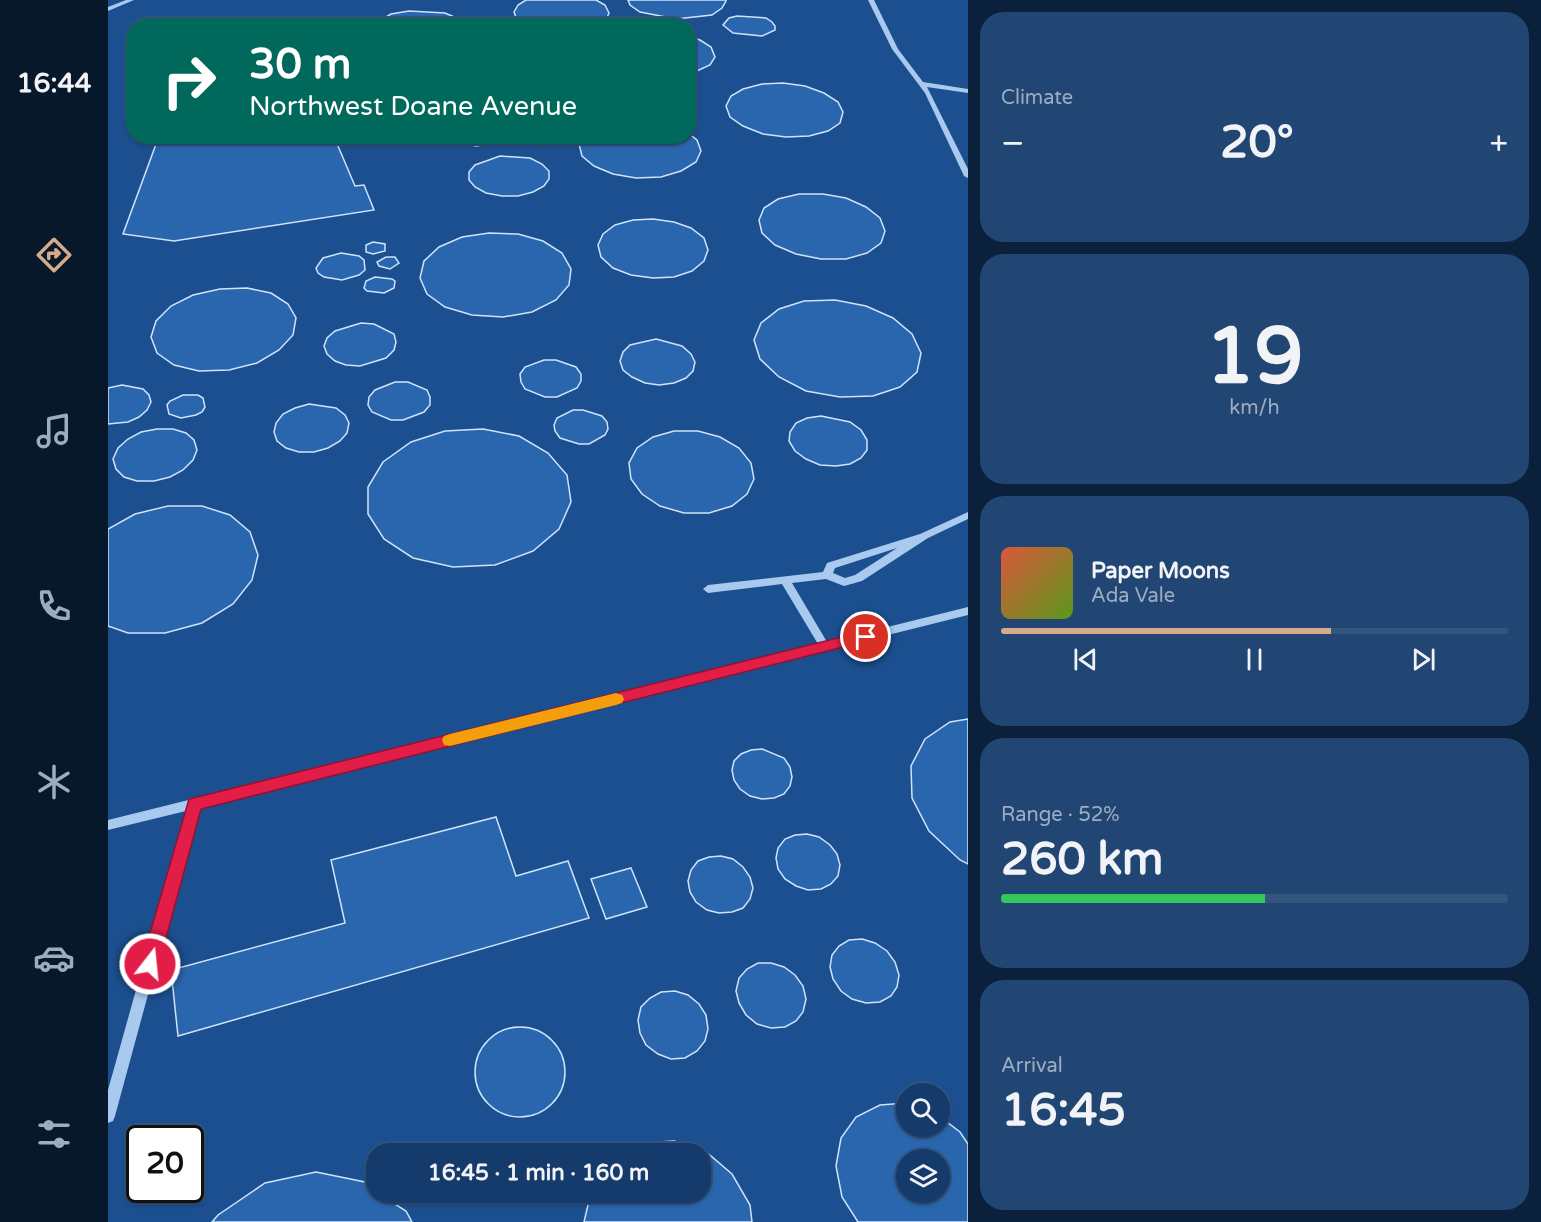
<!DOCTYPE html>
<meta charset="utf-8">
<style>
:root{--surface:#143b6b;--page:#214673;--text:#f1f3f6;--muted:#9dadc1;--line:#33557e;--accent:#d6ab8b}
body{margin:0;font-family:"Varela Round",sans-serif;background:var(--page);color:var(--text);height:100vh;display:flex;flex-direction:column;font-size:22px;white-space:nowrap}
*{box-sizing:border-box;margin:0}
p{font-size:20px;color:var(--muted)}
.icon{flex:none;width:33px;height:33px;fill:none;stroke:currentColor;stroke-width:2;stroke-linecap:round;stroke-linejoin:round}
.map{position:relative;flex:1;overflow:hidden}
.sheet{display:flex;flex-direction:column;gap:12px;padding:12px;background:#0b203b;width:573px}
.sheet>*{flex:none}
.top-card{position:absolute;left:18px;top:18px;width:570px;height:126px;border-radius:24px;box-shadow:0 2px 4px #0004,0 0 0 2px var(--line);background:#00695c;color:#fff;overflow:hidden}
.fabs{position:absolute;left:788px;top:1083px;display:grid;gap:12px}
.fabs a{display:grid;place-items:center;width:54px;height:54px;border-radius:50%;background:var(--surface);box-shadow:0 2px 4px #0004,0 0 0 2px var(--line);font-size:30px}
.speed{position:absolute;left:18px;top:1125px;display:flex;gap:12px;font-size:30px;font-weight:700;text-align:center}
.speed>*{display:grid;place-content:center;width:78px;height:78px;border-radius:50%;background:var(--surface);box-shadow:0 2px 4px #0004,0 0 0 2px var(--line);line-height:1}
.speed .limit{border:3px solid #111;border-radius:9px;background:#fff;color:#111}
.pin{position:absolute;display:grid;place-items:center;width:51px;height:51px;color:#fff;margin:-26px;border:3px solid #fff;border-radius:50%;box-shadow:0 2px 6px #0007}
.me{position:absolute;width:66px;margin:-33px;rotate:16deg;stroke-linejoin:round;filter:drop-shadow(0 0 4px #0008)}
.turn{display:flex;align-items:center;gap:21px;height:126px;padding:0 24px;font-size:27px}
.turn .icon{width:78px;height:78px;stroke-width:2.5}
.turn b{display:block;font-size:42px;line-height:51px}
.big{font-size:45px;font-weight:800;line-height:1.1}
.sheet .card{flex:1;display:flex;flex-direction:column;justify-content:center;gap:9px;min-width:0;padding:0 21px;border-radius:24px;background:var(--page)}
.sheet .dial{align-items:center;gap:0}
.dial b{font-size:78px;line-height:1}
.song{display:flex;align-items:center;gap:18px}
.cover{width:72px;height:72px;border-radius:9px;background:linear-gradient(135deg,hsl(10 70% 55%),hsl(90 70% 35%))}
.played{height:6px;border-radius:3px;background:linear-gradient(90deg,var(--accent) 65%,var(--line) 65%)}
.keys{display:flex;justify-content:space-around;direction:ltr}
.heat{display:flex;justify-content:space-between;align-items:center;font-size:33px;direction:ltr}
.charge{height:9px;border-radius:4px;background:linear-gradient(90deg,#34c759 52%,var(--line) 0)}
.trip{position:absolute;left:258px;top:1143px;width:345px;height:60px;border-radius:24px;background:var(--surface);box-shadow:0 2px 4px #0004,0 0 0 2px var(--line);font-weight:800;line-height:60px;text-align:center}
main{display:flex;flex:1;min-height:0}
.tabs{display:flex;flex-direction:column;width:108px;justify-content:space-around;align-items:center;background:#08182b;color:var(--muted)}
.tabs .icon{width:42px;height:42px}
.tabs .selected{color:var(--accent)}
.tabs b{font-size:27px;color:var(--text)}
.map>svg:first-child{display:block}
</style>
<main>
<nav class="tabs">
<b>16:44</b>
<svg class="icon selected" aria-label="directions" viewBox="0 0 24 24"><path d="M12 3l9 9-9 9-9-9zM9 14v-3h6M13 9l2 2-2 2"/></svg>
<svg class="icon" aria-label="music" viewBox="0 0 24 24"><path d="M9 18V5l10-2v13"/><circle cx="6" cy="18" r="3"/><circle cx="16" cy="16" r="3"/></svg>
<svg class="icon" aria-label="phone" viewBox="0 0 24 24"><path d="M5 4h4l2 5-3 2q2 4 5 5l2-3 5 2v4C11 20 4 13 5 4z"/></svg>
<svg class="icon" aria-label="climate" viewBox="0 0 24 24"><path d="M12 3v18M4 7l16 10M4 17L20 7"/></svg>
<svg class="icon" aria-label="car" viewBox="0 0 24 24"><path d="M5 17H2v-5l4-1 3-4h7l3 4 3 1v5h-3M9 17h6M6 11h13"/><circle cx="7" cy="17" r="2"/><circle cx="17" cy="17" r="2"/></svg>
<svg class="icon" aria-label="filters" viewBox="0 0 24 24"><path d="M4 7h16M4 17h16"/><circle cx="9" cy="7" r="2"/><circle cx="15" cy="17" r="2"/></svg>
</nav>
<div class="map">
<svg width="860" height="1222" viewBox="0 0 860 1222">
<rect width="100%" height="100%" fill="#1b4f8f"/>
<g fill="#2a66ad" stroke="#cfe3fa" stroke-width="1.5" fill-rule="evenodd">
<path d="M418 0H488L497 5 501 13 498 20 490 26H418L409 20 406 12 410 5Z"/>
<path d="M520 0H618V1L614 8 604 15 568 19 532 12 522 5Z"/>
<path d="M301 11 337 13 351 19 358 26H263L283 14Z"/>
<path d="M629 16 658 18 664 22 667 26V30L654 36 625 33 615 25 621 18Z"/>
<path d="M580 36 592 40 603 47 607 57 602 65 580 75Z"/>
<path d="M675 83 697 86 716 93 730 102 735 112 732 123 720 131 701 136 678 137 655 134 635 126 622 117 618 106 623 96 635 89 654 84Z"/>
<path d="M580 133 589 140 593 151 588 162 573 171 553 177 528 178 505 174 486 166 474 156 471 144 476 136H580Z"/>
<path d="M51 136H235L227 139 247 186 256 185 266 210 66 241 15 234Z"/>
<path d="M399 136 391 143 368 146 347 142 341 136Z"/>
<path d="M392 156 422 158 434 164 441 171V179L436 186 425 192 410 196H394L378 193 367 187 361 180V172L367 165Z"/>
<path d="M691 194H715L738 198 758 207 772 218 777 231 773 243 759 253 738 259H713L688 254 667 245 654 233 651 220 656 208 670 199Z"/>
<path d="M545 219 566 222 583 228 596 238 600 250 596 261 584 271 566 277 545 278 523 275 505 268 493 257 490 245 495 234 507 225 525 220Z"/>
<path d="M381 233 410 234 435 241 454 253 463 269 461 285 448 300 424 312 395 317 364 315 337 307 319 294 312 278 316 261 331 247 354 237Z"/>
<path d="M265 242 277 244V251L265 254 258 252V245Z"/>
<path d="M233 253 251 256 256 260 257 270 251 275 234 280 216 277 210 273 208 268 215 258Z"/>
<path d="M278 257H287L291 263 282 269 271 266 269 262Z"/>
<path d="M267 277 284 279 287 281 286 288 276 293 259 291 256 288 258 281Z"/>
<path d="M139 288 163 293 180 304 188 318 185 335 171 350 149 363 121 370 91 371 66 365 49 353 43 337 48 321 63 306 85 295 112 289Z"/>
<path d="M727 300 758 306 785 318 804 334 813 353 809 372 792 387 765 396 732 397 698 391 671 377 652 359 646 340 653 323 671 309 696 301Z"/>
<path d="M253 323 266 324 286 334 288 342 286 350 278 358 252 366 238 365 227 361 219 354 216 346 219 338 227 331Z"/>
<path d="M548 339 574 346 583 354 587 362 585 371 578 378 566 383 551 385 537 383 524 377 515 370 512 361 515 352 522 345Z"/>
<path d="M436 360H448L468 367 473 374V381L469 388 449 397H437L417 389 413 382 412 374 417 367Z"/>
<path d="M287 382H300L319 390 322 397V405L316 412 295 420H283L264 412 260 405 261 397 267 390Z"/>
<path d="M14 385 35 389 41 395 43 402 39 410 31 417 20 422 0 424V388Z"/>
<path d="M75 395H90L95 398 97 407 94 412 88 415 73 418 61 414 59 405 62 401Z"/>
<path d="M201 404 228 408 237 415 241 423 239 433 232 441 220 448 206 452H191L178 448 169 441 166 432 168 423 175 414 187 408Z"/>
<path d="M465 410H475L494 416 499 422 500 429 497 435 481 444H471L452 438 447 431 446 425 449 418Z"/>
<path d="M713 416 742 422 753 430 759 440V450L753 458 742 464 728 466 712 465 698 459 687 451 681 441 682 432 688 423 699 418Z"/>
<path d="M49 429H65L78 433 86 440 89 450 85 460 75 470 62 477 46 481H29L16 477 8 469 5 459 10 448 20 439 33 432Z"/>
<path d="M375 429 411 436 440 453 459 475 463 502 451 529 425 551 387 565 345 567 305 558 276 539 260 514V487L275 462 303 442 337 431Z"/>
<path d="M566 431H590L612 437 631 448 643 463 646 479 639 494 624 506 601 513H576L552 506 534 494 523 479 521 463 529 448 545 437Z"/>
<path d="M60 506H94L122 515 142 532 150 555 144 580 125 604 94 623 57 633H20L0 626V529L27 514Z"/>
<path d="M860 719V864L852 860 821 831 804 798 803 766 817 739 842 722Z"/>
<path d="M654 749 676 758 682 767 684 777 682 786 676 794 666 798 654 799 642 796 632 789 626 780 624 770 626 761 633 754 643 750Z"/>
<path d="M388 817 408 876 460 861 481 918 70 1036 63 970 237 923 223 860Z"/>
<path d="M699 834 711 837 722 845 729 854 732 865 730 876 723 884 713 889 700 890 688 886 677 879 670 869 668 858 670 848 677 839 687 835Z"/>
<path d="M613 856 625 859 635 867 642 877 645 888 642 899 635 908 624 912 611 913 599 910 588 902 582 892 580 881 583 870 590 861 601 857Z"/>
<path d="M523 868 539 907 498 919 483 879Z"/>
<path d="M754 939 767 943 779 951 787 962 791 975 789 987 783 996 772 1002 758 1003 744 999 733 991 725 979 722 967 724 955 731 946 741 940Z"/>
<path d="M650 963H663L676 967 687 975 695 986 698 999 695 1012 688 1021 677 1027 663 1028 649 1024 638 1015 631 1003 628 991 631 978 639 969Z"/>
<path d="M567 991 580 995 591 1004 598 1015 600 1029 597 1041 589 1051 577 1058 563 1059 550 1054 538 1045 532 1033 530 1020 533 1007 542 998 553 992Z"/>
<circle cx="412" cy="1072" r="45"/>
<path d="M798 1103V1126H831V1116L852 1132 860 1144V1222H750L734 1197 728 1166 733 1138 748 1117 772 1105ZM798 1160H831V1192H798Z"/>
<path d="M566 1141 597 1151 624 1174 642 1205 644 1222H476L483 1192H592V1154H513L534 1143Z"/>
<path d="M208 1172 257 1182 268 1192 298 1211 304 1222H104L110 1215 157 1183Z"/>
</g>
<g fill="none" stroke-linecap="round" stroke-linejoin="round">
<g fill="#a9c9ee" fill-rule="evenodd">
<path d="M18 0H26L0 11V7Z"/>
<path d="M760 0H766L790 49 815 82 860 89V93L819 87 860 169V178L856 176 817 93 784 49Z"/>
<path d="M860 512V519L820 538 754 581 736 586 718 579 684 583 719 642 860 607V615L91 807 7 1116 5 1121 0 1123V1090L78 811 0 830V820L710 644 674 584 600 593 595 589 600 585 715 572 719 563 812 534ZM789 548 747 575 737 578 725 573 727 568Z"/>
</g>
</g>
<path fill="#e11d48" stroke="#92132f" stroke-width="1.5" d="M758 631 765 637 763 640 93 809 51 964 48 970 42 972 36 970 33 964 81 799Z"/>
<path fill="#f59e0b" d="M508 693 514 695 516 699 514 703 508 705 342 746 336 745 334 740 336 736 342 734Z"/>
</svg>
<div class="fabs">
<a><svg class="icon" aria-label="search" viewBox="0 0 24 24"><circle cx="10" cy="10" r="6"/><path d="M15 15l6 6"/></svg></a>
<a><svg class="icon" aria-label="layers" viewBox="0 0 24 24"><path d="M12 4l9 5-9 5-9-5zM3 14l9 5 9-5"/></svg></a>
</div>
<div class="speed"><div class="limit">20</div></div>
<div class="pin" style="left:758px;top:637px;background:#d93025"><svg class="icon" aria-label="arrive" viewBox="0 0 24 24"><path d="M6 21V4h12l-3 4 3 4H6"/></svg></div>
<svg class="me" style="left:42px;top:964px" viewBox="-20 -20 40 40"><circle r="17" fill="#e11d48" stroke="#fff" stroke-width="3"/><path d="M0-11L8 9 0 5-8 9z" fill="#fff"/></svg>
<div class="trip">16:45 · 1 min · 160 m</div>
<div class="top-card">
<div class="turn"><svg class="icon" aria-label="right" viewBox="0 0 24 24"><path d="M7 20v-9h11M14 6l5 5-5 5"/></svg><div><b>30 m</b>Northwest Doane Avenue</div></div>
</div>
</div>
<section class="sheet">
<div class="card"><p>Climate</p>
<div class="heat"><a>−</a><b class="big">20°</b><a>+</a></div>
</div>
<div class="card dial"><b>19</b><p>km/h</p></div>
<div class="card">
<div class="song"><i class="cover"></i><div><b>Paper Moons</b><p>Ada Vale</p></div></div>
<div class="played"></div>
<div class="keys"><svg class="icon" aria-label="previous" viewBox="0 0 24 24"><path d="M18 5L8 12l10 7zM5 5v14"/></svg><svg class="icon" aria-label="pause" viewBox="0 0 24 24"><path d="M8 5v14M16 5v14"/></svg><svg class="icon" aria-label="next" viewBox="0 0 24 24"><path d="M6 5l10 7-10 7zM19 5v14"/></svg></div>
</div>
<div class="card"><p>Range · 52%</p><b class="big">260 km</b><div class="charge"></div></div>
<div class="card"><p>Arrival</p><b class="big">16:45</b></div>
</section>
</main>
